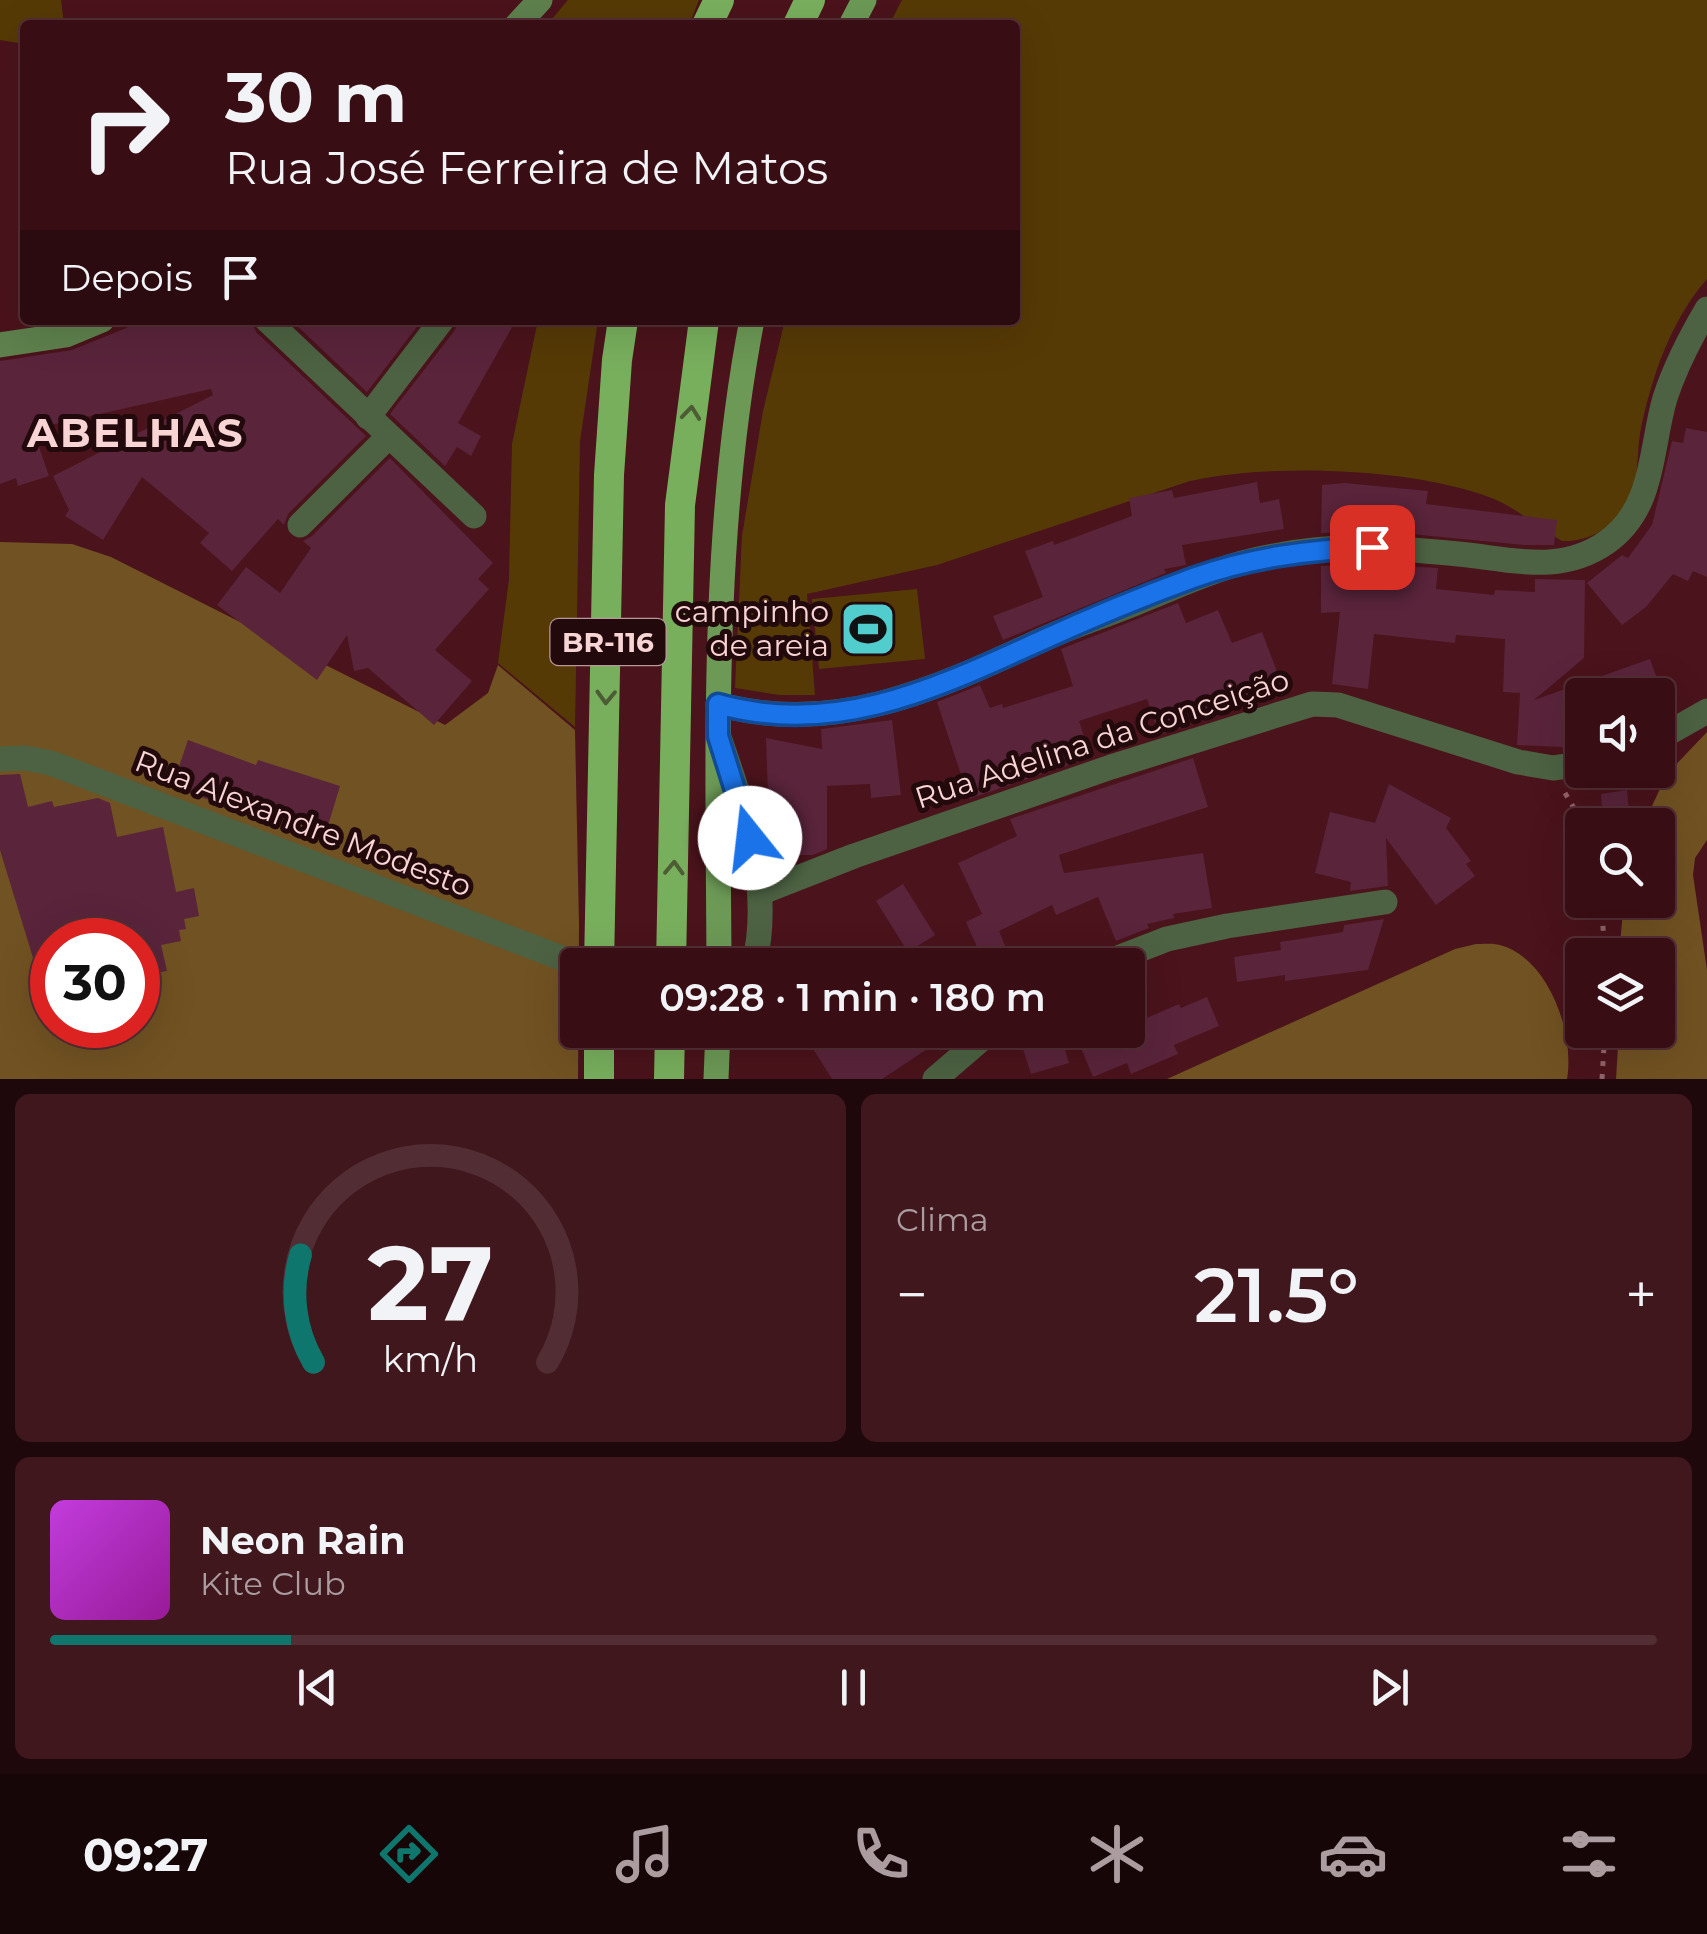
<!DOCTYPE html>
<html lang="pt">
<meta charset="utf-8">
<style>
:root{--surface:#380e14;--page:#3f171d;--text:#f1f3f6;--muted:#ab9ca0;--line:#522e34;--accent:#0f766e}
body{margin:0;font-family:Montserrat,sans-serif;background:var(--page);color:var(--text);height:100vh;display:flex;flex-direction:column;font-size:38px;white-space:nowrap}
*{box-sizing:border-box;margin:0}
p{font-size:32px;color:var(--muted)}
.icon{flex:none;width:55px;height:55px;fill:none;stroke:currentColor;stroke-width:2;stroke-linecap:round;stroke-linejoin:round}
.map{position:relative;height:1079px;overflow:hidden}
.details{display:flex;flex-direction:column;gap:15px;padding:15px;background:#1f080b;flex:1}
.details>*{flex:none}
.guide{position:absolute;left:20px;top:20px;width:1000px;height:305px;border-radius:10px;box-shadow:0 10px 40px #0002,0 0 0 2px var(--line);background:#380e14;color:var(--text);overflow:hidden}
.tools{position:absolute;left:1565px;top:678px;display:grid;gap:20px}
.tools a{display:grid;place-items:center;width:110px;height:110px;border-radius:10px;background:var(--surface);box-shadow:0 10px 40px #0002,0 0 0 2px var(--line);font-size:50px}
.speed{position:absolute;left:30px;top:918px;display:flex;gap:20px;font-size:50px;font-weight:700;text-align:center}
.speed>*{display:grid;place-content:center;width:130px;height:130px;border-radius:50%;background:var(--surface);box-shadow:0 10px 40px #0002,0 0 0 2px var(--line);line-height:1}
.speed .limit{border:15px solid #d22;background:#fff;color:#111}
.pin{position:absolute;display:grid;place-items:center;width:85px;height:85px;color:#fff;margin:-42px;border-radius:20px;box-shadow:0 5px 15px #0006}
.me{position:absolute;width:110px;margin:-55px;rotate:344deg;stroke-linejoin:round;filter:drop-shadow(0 0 8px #0008)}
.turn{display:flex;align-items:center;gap:35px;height:210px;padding:0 40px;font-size:45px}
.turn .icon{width:130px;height:130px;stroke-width:2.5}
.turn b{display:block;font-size:70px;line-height:85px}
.then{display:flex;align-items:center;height:95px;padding:0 40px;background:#0003;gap:20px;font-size:38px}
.big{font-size:75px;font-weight:600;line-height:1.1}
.details .tile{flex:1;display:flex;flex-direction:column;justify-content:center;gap:15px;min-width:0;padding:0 35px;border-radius:15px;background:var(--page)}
.details .dial{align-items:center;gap:0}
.dial svg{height:260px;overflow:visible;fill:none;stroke:var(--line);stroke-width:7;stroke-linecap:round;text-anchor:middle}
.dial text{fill:var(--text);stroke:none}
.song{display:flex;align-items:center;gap:30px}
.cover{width:120px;height:120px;border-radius:15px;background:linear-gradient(135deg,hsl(290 70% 55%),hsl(300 70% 35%))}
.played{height:10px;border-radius:5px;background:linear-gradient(90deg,var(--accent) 15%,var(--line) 15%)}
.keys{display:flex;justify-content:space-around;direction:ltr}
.heat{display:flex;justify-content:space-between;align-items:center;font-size:55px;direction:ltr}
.details .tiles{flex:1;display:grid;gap:15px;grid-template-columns:1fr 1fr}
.tile:last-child{grid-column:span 2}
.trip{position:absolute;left:560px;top:948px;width:585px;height:100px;border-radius:10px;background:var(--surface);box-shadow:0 10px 40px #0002,0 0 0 2px var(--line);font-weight:600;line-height:100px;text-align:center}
.menu{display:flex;height:160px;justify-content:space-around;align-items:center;background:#160608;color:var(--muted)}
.menu .icon{width:70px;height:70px}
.menu .selected{color:var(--accent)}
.menu b{font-size:45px;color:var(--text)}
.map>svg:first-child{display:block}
</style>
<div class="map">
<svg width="1707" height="1079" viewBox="0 0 1707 1079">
<rect width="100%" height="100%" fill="#4b131b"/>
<g fill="#563a06">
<path d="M0 0H61L64 25H25V44L0 40Z"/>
<path d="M568 0H699L689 25H547Z"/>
<path d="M902 0H1707V279C1671 320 1652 376 1641 428 1636 453 1640 483 1627 505 1614 528 1588 542 1562 541 1538 528 1516 507 1489 497 1411 468 1271 463 1190 481L937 565 807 594 815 695H779L735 688 742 536 763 411 785 320H1015V25H889Z"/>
<path d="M538 320H598L580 441 575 727 498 663 509 579 512 444Z"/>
<path d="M917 589 925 659 819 669 812 599Z"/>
</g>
<g fill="#715222" fill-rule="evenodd">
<path d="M0 542 72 544 111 557 445 725 488 693 498 665 575 730 579 925 578 1079H0ZM52 940H138V1025H52Z"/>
<path d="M1707 732V840L1695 858 1693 875 1707 970V1079H1616L1619 1030H1658V955H1619L1624 900H1658V825H1643L1667 774Z"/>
<path d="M1476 944C1483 944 1493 943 1500 945 1549 958 1575 1034 1567 1079H1167L1455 949Z"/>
</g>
<g fill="#5a243b">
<path d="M146 320H251L256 332 366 436 288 514 284 525 278 519 232 571 200 543 209 533 142 477 103 540 65 516 69 510 53 476 213 395 211 389 33 429 49 476 18 486 16 478 0 484V361L72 350Z"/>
<path d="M291 320H422L367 392Z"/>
<path d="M458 320H516L458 423 481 436 471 456 457 447 445 466 390 414 455 330Z"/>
<path d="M1686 428 1707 432V577L1693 571 1688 581 1673 574 1646 607 1622 625 1587 583 1622 555 1628 558 1652 525 1672 441 1683 443Z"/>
<path d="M390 458 493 563 478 579 489 589 435 650 472 681 434 725 368 668 354 671 347 635 317 680 217 605 246 567 280 593 311 548 303 541 312 536Z"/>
<path d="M1257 482 1260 503 1279 499 1284 529 1182 545 1186 565 1164 569 1166 573 1003 640 993 616 1043 597 1025 551 1053 541 1054 545 1132 516 1129 498 1172 490 1174 498Z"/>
<path d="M1345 483 1428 491 1426 504 1557 520 1554 545H1524L1390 532 1321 533 1322 485Z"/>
<path d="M1361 564 1438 568 1436 589 1494 595 1495 590 1535 592V579L1585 580 1584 658 1534 700 1650 659 1663 695H1582V748L1563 750 1562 747 1517 745 1520 693 1503 692 1505 639 1456 635 1455 643 1374 634 1368 689 1332 684 1340 612 1321 613V566Z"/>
<path d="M1178 603 1186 623 1218 610 1232 643 1262 632 1281 682 1181 720 1183 727 1159 735 1147 699 1079 721 1091 757 969 799 937 702 980 685 990 708 1002 704 1003 708 1073 686 1061 649Z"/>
<path d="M892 720 901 795 871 798 870 784 827 786V849L813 855H795V823H769L766 738 822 749 821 729Z"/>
<path d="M188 740 256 765 258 760 340 786 326 832 223 798 221 804 172 787Z"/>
<path d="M1193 758 1208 807 1059 855 1064 873 1203 853 1212 908 1173 914 1174 918 1147 924 1149 928 1116 941 1098 897 1056 915 1052 905 999 931 1013 965H985L966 922 982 914 958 863 1017 836 1010 819Z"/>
<path d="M20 774 28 807 52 801 54 807 98 798 110 803 117 837 163 827 176 892 194 888 199 916 184 919 186 929 179 930 181 941 161 945 167 971 138 976V940H52V955L34 961 0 850V775Z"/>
<path d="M1389 784 1451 818 1446 828 1471 861 1466 864 1475 876 1436 905 1386 838 1388 886 1350 891 1351 882 1315 873 1330 812 1375 823Z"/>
<path d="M1627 790 1630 825H1603L1601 794Z"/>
<path d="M903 884 935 935 908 952 876 901Z"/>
<path d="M1384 919 1368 970 1285 981V975L1237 982 1234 957 1281 950 1280 942 1343 932 1344 925Z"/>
<path d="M1207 997 1219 1026 1174 1045 1178 1054 1131 1074 1127 1063 1093 1077 1079 1043 1108 1031 1109 1034 1128 1030V1026L1179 1004 1181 1008Z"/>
<path d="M822 1030H956L882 1079H832L807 1039Z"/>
<path d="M1017 1030H1059L1069 1063 1031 1074Z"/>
</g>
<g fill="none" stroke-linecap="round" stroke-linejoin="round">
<g stroke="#936368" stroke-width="5" stroke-dasharray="5 8" stroke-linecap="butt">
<path d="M1565 793 1584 825"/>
<path d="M1601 900 1605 955"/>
<path d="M1602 1079 1605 1030"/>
</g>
<g stroke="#4c6242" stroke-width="25">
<path d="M267 320 474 516"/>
<path d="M368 417 442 320"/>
<path d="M300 525 388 437"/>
<path d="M718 704C833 736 934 690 1037 642 1071 626 1108 615 1143 600 1176 587 1207 572 1242 563 1285 552 1334 546 1378 548 1408 549 1438 552 1468 555 1518 561 1563 573 1607 542 1655 508 1650 449 1665 398 1675 367 1690 338 1707 309"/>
<path d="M1658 739 1707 711"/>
<path d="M720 740C745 814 773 886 754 965"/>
<path d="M0 759 25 758 51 763 580 965"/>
<path d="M762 892 854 856 1111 767 1312 704 1338 705 1518 762 1553 768 1582 764"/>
<path d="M1100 965 1167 939 1227 926 1385 902"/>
<path d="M935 1079 992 1030"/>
</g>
<g stroke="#5e814d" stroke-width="25">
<path d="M517 25 540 0"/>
<path d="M0 345 66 335 102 320"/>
</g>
<g stroke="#6c9956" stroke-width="25">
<path d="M851 25 864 0"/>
<path d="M719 965C718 751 711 531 752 320"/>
<path d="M716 1079 718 1030"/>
</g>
<g stroke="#78af5d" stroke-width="30">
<path d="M707 25 719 0"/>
<path d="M798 25 810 0"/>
<path d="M599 965 609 475 617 360 623 320"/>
<path d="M671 965 680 505 704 320"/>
<path d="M599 1030V1079"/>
<path d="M669 1079 670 1030"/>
</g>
</g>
<defs><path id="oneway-chevron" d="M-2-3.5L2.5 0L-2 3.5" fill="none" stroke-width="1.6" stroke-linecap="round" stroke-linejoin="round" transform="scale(2.5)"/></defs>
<g stroke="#4d5c34">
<use href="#oneway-chevron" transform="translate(691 413) rotate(-84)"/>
<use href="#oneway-chevron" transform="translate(606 697) rotate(92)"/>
<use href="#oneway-chevron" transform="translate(674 868) rotate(-88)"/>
</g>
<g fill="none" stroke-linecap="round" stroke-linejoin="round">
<g stroke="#114b97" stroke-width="25">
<path id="route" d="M750 838 718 736V704C834 737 934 689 1038 642 1088 619 1141 597 1193 578 1251 557 1311 550 1372 547"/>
</g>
<use href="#route" stroke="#1a73e8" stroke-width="18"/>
</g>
<defs>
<g id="stadium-square" transform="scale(2.875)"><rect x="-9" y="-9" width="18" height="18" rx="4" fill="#52cdce" stroke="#22090c"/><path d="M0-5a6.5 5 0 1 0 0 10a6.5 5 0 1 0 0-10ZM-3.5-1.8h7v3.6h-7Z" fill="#111"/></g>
</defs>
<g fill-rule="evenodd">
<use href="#stadium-square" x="868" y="629"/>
</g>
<g text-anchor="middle" stroke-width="10" stroke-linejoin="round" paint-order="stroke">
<rect fill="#22090c" stroke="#b89799" stroke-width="2.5" x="550.5" y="619" width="115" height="46" rx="8"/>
<g font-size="28" font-weight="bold" fill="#f9d4d5">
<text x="608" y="652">BR-116</text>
</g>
<g font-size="30" fill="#f9d4d5" stroke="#22090c" text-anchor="end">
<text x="829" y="622">campinho<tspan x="829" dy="34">de areia</tspan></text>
</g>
<g font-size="30" fill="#f9d4d5" stroke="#22090c">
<text transform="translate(1102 739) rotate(-18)" y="10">Rua Adelina da Conceição</text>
<text transform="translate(303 824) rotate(21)" y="10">Rua Alexandre Modesto</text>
</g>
<g font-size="40" font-weight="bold" letter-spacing="2.5" fill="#f9d4d5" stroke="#22090c">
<text x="136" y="447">ABELHAS</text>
</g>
</g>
</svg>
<div class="tools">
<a><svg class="icon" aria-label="sound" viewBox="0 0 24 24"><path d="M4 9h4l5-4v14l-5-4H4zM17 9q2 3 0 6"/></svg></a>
<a><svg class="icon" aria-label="search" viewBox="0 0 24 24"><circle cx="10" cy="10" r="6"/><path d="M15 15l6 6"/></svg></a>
<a><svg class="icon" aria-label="layers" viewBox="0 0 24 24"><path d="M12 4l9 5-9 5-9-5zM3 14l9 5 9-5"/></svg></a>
</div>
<div class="speed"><div class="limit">30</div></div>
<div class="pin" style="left:1372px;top:547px;background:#d93025"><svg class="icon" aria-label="arrive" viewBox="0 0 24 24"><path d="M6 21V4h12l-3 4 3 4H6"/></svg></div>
<svg class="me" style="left:750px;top:838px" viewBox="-20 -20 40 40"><circle r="19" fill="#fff"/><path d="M0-13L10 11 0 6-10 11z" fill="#1a73e8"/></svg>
<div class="trip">09:28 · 1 min · 180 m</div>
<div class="guide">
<div class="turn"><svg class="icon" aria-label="right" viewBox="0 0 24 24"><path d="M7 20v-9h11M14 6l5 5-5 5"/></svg><div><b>30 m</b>Rua José Ferreira de Matos</div></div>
<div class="then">Depois<svg class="icon" aria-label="arrive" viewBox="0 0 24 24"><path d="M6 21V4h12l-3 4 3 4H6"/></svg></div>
</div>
</div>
<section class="details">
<div class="tiles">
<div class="tile dial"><svg viewBox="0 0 100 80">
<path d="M14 69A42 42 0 1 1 86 69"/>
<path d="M14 69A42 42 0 0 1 10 36" stroke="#0f766e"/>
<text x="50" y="56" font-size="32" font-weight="700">27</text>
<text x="50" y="72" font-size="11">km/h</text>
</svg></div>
<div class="tile"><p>Clima</p>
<div class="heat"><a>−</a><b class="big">21.5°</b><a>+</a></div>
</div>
<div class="tile">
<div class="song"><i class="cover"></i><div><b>Neon Rain</b><p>Kite Club</p></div></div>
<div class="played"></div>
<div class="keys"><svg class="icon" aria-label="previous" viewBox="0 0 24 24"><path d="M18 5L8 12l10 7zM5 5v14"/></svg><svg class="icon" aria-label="pause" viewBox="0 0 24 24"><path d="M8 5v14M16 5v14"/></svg><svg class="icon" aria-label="next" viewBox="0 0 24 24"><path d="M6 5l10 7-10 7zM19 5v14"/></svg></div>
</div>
</div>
</section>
<nav class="menu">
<b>09:27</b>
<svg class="icon selected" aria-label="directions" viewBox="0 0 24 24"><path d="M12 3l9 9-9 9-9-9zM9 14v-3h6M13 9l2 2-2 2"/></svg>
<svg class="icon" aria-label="music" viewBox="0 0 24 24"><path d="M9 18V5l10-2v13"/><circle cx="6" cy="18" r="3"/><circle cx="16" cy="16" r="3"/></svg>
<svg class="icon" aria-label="phone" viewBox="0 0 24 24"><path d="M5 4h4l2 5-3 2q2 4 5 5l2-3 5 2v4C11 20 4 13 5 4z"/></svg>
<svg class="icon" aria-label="climate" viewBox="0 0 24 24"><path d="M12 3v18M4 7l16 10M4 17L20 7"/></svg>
<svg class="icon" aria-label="car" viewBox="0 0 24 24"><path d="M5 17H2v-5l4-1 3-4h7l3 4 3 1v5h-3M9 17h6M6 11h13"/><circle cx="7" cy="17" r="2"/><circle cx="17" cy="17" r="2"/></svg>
<svg class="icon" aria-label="filters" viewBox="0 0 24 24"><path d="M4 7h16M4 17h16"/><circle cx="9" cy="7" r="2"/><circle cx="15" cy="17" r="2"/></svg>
</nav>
